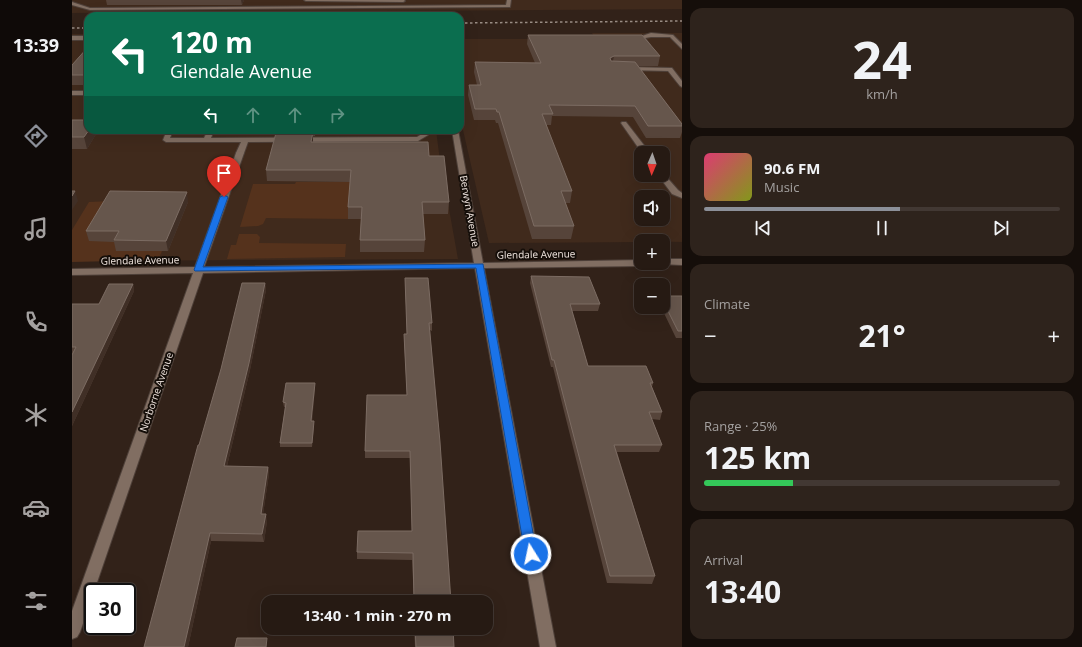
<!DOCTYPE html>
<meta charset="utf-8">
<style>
:root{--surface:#261a13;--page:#2e231c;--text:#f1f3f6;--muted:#a4a1a0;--line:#423833;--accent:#8c9099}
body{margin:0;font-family:"Open Sans",sans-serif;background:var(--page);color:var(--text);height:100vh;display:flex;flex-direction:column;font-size:15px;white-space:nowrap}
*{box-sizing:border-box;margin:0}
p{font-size:13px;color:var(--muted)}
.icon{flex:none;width:22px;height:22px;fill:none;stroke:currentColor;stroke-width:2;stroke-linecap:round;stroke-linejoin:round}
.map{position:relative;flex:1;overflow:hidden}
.details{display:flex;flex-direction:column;gap:8px;padding:8px;background:#150e0a;width:400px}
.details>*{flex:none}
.banner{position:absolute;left:12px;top:12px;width:380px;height:122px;border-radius:12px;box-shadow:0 4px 16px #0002,0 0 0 1px var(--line);background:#0b6e4f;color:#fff;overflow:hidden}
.needle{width:26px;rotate:182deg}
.controls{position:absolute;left:562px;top:146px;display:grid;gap:8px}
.controls a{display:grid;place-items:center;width:36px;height:36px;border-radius:8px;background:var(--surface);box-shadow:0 4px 16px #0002,0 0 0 1px var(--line);font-size:20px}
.speed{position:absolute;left:12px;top:583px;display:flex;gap:8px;font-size:20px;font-weight:700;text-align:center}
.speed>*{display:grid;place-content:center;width:52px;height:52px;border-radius:50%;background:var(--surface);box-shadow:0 4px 16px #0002,0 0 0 1px var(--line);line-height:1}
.speed .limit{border:2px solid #111;border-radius:6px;background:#fff;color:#111}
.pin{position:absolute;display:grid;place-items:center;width:34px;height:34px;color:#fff;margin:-41px -17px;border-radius:50% 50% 50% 0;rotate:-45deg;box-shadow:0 0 4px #0007}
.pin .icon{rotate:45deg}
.me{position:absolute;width:44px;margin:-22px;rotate:350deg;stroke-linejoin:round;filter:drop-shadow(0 0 3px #0008)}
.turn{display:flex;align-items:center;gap:14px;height:84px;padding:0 20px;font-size:18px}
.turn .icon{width:52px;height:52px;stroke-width:2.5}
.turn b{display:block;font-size:28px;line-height:34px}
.lanes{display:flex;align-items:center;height:38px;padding:0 20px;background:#0003;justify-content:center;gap:20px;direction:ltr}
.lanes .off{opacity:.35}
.big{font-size:30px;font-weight:700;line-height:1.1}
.details .widget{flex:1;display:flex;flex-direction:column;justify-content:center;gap:6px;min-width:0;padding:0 14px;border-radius:12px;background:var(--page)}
.details .dial{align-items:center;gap:0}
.dial b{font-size:52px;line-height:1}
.song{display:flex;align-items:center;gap:12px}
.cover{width:48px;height:48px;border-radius:6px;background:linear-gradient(135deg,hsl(340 70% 55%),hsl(70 70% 35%))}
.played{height:4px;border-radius:2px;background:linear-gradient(90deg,var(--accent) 55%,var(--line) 55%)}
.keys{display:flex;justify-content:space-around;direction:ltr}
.heat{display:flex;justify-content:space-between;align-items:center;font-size:22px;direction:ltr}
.charge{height:6px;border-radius:3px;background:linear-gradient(90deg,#34c759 25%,var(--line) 0)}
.trip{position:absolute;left:189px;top:595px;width:232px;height:40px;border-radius:12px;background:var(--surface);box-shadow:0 4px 16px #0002,0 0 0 1px var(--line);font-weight:700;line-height:40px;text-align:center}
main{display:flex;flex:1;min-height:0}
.tab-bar{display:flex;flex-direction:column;width:72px;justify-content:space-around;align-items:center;background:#0f0a08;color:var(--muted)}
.tab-bar .icon{width:28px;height:28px}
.tab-bar .current{color:var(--accent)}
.tab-bar b{font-size:18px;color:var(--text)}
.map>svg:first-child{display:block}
</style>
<main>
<nav class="tab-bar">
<b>13:39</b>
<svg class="icon current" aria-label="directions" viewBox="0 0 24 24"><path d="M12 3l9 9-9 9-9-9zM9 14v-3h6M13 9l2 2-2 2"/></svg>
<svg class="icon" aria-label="music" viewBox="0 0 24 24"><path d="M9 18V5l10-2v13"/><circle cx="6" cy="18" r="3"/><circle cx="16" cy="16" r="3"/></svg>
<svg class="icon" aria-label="phone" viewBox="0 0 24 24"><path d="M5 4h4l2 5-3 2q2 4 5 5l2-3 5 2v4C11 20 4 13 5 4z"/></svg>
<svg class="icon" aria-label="climate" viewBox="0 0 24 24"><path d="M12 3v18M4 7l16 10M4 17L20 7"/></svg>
<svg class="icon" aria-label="car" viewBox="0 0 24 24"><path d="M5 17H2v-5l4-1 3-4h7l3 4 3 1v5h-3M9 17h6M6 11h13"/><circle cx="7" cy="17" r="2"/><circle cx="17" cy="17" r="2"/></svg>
<svg class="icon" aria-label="filters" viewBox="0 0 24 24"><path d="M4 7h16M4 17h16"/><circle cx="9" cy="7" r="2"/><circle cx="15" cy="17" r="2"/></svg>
</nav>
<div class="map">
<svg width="610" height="647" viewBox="0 0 610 647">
<rect width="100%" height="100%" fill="#322219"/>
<g fill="#402a1c" fill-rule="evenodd">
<path d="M0 0H610V9L0 13Z"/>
<path d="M520 33H610V242L569 241V242L417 243 388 117V39H523ZM569 153H591V175H569ZM569 197H591V219H569Z"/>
<path d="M0 34H16V130H364L367 153 386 259 0 261Z"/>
</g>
<g fill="#55321c">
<path d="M224 182H279L276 219 194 218 191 224 186 226 168 227 181 184H223Z"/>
<path d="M40 201 49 242 90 251 86 260 0 262V230L17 202Z"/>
<path d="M167 234H185L188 237 187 243 274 244 273 257 155 259 159 245H164Z"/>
</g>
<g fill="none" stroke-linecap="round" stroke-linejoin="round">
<g stroke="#4e4039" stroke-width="2">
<g id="service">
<path d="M232 0H332L333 1 331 2 234 1Z"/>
<path d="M435 0H439L438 7 18 10 0 5V2L18 8 434 5Z"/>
<path d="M579 33 601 35 610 44V49L598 37H579L573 38 578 45 573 46 567 37Z"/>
<rect x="0" y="36" width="16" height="4"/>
<path d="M555 67 600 68 610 81V87L608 86 596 71 553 70V68Z"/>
<rect x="0" y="91" width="16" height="4"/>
<path d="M550 122H554L578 153H570L549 123Z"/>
<path d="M95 130H101L98 138H132L136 130H142L139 138 345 137 350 134V130H356V135L346 141 176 142 172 153 168 155 164 153 169 142H94L91 140Z"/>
<path d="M591 173 606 190 610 193V198L600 194 586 175H591Z"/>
</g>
</g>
<g stroke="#4e4039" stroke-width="2">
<g id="minor">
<path d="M380 130H386L411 263 569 260V263H573L569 266 412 268 484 647H468L403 268 131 273 8 632 5 637 0 639V611L121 273 0 275V269L123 267 164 153 168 151 172 153 132 267 402 263Z"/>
<path d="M591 259H610V265L588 264 591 263Z"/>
</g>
</g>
<use href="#service" fill="#816e62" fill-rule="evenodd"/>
<use href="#minor" fill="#816e62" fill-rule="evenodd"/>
<g stroke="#998c84" stroke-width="1.5" stroke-dasharray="2.5 2.5" stroke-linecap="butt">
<path d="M388 23 610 21"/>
<path d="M0 28H16"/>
</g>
</g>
<g fill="#56443a">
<path d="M34 0H172L170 5H35Z"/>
<path d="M456 35 588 56 586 66H566L610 124V132L608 138H574L561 117 480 116 479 125H474L500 191 498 203H493L502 226 499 239H460L426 123H424L423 120H402L396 95 397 85H405L402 72 403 62 463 63 455 44Z"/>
<path d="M16 47V85H0V65Z"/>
<path d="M0 120 16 130H26V131L15 149H0Z"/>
<path d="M207 130H243V136H241V142L357 156 377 202 376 214H351L353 240 352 252H288V240L289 219H276V207L278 182 195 181 194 170 207 133Z"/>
<path d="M116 202 96 251H44L42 242 17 241 14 231Z"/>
<path d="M459 276 528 304 526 311H500L516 366 581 383 580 387 590 412 588 420 580 419 590 445 587 452H545L583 576 580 584 535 583 481 367H479L458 283Z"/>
<path d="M333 278 360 323V331L358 330 379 602H342L340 560 285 559V552L340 531 338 458H293V451L335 395 332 341V334H335Z"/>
<path d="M193 283 194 290 178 370 155 466 196 467 197 474 191 514 195 521 192 542 139 541 116 647 127 445Z"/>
<path d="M61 284 62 291 0 426V304H27Z"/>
<path d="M591 296H610V338H604L589 307H591Z"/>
<path d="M243 387 240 421H242V425L240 447H208V443L213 407H212L211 402Z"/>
<path d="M342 628H381L382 647H343Z"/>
</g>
<g fill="#402f26">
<path d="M169 0H172L170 5Z"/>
<path d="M542 56 540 66 538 58Z"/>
<path d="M17 130H26V131L15 149 12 137Z"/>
<path d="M241 132V143L239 142Z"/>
<path d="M3 191 6 201 0 210V196Z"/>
<path d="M115 192 116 202 96 251 94 241Z"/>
<path d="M193 283 194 290 178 370 153 474 152 466Z"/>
<path d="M61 284 62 291 0 426V412Z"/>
<path d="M243 383V387L240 425 239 421Z"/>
<path d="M242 421V425L240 447V443Z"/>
<path d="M196 467 197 474 190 521 189 514Z"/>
<path d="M194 514 195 521 192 542 190 534Z"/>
<path d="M138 533 139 541 116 647H112Z"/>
<path d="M195 638V647H194Z"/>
</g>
<g fill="#66564c" stroke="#7c6c63">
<path d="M456 35H570L588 56H542L538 58 539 61 563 62 610 124V126H576L563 106 477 105 481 114H470L500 191H489L502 226H462L427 112H425L424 109H403L397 85H409L403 62 469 63Z"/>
<path d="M16 47V75H0V65Z"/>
<path d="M0 120H16V130H17L12 137H0Z"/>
<path d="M241 132 239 142H356L357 156H372L377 202H350L353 240H288L290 207H276L279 170H194L204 133Z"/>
<path d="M0 191H3L0 196Z"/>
<path d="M38 191 115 192 94 241 42 240 47 231H14Z"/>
<path d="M459 276 517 277 528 304H498L516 366H574L581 383H578L590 412H577L590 445H542L583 576H538L482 360H480Z"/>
<path d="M333 278H356L360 323H357L368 442 379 602H342L341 553 285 552 286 531H340L338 451H293L295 395H335L332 334H335Z"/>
<path d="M170 283H193L177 363 152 466 196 467 189 514H194L190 534 138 533 112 647H72L126 445H127L149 369Z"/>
<path d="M37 284H61L0 412V355L4 347H0V304H27Z"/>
<path d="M591 296H610V331H606L591 301Z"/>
<path d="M214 383H243L239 421H242L240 443H208L214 403 211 402Z"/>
<path d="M343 628H381L382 647H344Z"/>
<path d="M165 638H195L194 647H163Z"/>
</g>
<path fill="#1a73e8" stroke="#114b97" d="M152 195 156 197 131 267 411 264 465 554 463 558 459 560 455 558 453 554 404 268 123 271 122 270 148 197Z"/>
<g text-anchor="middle" stroke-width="4" stroke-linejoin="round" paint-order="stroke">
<g font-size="10" fill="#f1e6e0" stroke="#150e09">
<text transform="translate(398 211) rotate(80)" y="4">Berwyn Avenue</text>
<text transform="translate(464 254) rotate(-1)" y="4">Glendale Avenue</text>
<text transform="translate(68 260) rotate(-1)" y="4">Glendale Avenue</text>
<text transform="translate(84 392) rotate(-71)" y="4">Norborne Avenue</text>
</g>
</g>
</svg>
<div class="controls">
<a><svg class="needle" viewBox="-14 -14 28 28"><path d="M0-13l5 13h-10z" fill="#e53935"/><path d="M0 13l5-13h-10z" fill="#a4a1a0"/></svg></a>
<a><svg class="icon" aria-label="sound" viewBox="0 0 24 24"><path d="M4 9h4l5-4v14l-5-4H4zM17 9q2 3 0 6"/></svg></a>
<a>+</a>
<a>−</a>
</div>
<div class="speed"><div class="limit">30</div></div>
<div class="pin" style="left:152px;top:197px;background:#d93025"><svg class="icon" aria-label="arrive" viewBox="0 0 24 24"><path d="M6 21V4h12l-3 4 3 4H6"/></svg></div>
<svg class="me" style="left:459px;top:554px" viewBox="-20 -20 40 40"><circle r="17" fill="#1a73e8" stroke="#fff" stroke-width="3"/><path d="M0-11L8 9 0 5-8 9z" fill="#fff"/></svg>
<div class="trip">13:40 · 1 min · 270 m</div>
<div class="banner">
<div class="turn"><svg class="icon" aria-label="left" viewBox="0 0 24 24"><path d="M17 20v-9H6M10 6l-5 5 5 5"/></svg><div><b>120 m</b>Glendale Avenue</div></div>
<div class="lanes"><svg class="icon" aria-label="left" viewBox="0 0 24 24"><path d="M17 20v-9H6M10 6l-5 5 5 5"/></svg><svg class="icon off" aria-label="ahead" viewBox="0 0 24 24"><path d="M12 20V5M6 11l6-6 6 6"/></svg><svg class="icon off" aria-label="ahead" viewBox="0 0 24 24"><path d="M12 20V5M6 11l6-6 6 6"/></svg><svg class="icon off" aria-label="right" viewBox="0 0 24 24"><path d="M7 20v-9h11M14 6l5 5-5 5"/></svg></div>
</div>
</div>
<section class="details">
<div class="widget dial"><b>24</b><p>km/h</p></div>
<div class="widget">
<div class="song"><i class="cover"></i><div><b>90.6 FM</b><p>Music</p></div></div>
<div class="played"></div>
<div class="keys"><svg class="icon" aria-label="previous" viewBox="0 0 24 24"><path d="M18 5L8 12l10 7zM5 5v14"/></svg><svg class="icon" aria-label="pause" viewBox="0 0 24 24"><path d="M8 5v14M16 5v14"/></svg><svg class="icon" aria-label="next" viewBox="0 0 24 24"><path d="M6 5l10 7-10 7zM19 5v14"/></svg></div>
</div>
<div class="widget"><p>Climate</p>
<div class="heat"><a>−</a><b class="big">21°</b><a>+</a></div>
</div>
<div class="widget"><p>Range · 25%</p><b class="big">125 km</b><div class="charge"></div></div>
<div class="widget"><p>Arrival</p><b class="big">13:40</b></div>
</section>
</main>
